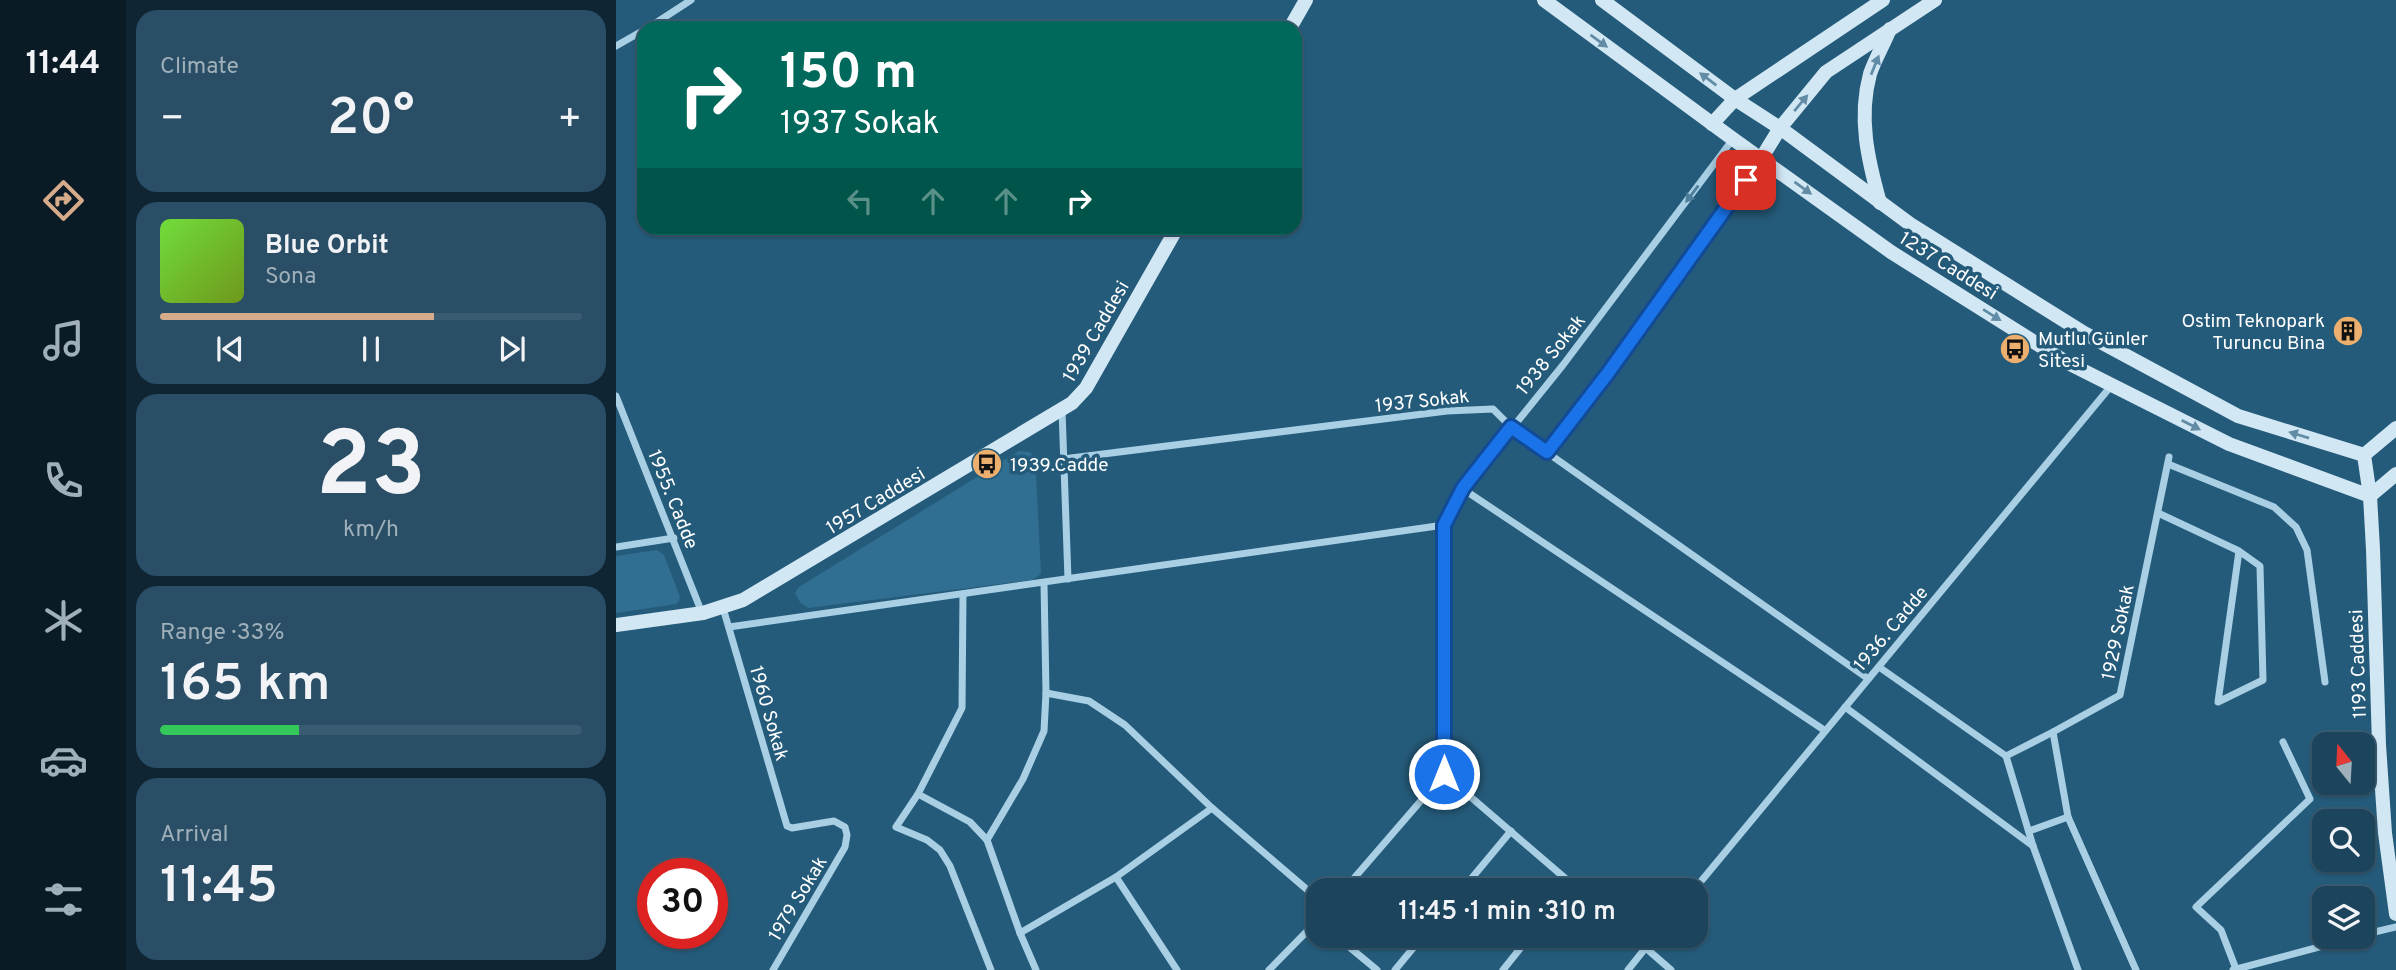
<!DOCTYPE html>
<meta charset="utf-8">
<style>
:root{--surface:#1c445c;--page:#294e65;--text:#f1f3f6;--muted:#a0b0bb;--line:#3a5c72;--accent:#d6ab8b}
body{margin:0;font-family:Overpass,sans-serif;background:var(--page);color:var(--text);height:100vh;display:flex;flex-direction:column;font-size:26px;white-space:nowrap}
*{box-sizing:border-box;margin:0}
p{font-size:23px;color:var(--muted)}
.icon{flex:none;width:38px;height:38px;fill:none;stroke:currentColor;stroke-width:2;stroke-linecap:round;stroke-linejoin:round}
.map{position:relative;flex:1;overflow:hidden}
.details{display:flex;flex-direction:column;gap:10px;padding:10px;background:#0f2533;width:490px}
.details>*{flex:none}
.top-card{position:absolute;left:21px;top:21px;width:665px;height:214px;border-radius:21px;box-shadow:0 2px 5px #0004,0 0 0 2px var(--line);background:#00695c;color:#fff;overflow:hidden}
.needle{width:46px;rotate:342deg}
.buttons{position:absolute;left:1696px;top:732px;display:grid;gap:14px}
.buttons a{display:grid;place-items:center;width:63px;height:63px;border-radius:14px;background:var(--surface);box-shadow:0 2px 5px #0004,0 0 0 2px var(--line);font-size:35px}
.speed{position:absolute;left:21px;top:858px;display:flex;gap:14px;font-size:35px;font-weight:700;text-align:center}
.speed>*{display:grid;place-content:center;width:91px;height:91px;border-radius:50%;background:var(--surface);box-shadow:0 2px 5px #0004,0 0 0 2px var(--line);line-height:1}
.speed .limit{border:10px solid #d22;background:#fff;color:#111}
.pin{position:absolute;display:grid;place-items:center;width:60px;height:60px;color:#fff;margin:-30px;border-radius:14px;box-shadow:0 4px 10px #0006}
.me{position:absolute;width:77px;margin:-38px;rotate:0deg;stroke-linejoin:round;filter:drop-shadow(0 0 5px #0008)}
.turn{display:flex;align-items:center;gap:24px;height:147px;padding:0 28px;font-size:32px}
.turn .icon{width:91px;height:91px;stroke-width:2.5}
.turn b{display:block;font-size:49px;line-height:60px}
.lanes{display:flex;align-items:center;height:66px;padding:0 28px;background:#0003;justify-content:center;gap:35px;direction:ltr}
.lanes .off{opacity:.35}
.big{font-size:52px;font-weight:600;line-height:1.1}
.details .widget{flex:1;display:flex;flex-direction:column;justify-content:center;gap:10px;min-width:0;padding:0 24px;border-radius:21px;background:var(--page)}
.details .dial{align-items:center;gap:0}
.dial b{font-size:91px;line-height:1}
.song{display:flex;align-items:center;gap:21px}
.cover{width:84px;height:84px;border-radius:10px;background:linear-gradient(135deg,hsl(100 70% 55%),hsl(80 70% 35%))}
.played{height:7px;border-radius:4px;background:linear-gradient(90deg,var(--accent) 65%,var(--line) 65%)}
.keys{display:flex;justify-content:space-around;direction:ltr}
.heat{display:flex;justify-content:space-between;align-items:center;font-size:38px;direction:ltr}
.charge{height:10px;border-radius:5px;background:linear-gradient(90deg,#34c759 33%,var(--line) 0)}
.trip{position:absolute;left:690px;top:878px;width:402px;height:70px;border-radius:21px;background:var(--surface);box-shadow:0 2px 5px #0004,0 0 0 2px var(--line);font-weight:600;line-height:70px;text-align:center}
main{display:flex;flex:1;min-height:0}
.tabs{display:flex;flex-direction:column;width:126px;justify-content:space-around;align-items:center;background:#0b1b25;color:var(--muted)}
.tabs .icon{width:49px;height:49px}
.tabs .active{color:var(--accent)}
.tabs b{font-size:32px;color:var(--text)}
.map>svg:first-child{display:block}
</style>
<main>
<nav class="tabs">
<b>11:44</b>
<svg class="icon active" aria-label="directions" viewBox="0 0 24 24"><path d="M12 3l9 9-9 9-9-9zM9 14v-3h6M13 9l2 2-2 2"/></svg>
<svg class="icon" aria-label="music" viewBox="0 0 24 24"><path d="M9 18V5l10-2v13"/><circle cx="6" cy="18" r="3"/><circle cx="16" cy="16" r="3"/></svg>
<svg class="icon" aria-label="phone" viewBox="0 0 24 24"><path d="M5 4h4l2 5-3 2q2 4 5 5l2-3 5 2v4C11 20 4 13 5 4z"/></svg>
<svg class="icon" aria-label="climate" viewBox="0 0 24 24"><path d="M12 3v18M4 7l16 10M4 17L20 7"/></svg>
<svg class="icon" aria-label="car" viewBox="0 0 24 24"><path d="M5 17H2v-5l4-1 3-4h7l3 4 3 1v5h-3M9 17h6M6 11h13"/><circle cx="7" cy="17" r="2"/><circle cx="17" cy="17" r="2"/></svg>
<svg class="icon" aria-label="filters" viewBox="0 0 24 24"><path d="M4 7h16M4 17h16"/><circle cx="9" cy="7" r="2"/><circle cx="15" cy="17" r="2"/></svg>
</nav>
<section class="details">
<div class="widget"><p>Climate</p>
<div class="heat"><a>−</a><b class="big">20°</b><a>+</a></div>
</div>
<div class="widget">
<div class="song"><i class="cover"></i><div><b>Blue Orbit</b><p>Sona</p></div></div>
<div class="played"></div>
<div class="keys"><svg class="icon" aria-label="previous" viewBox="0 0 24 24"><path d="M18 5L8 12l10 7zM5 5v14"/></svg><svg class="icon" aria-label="pause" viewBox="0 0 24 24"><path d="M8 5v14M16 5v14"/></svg><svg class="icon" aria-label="next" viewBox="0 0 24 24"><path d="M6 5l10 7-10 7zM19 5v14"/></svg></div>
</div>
<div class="widget dial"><b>23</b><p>km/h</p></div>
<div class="widget"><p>Range · 33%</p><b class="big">165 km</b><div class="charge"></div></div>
<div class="widget"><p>Arrival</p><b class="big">11:45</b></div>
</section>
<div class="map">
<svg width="1780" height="970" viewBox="0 0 1780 970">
<rect width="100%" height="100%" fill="#255b7a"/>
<g fill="#306f91">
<path d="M403 451 413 452 419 456 425 574 416 580 192 608 184 602 179 593 183 587Z"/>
<path d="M41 550 48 555 64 597 63 601 60 604 0 613V556Z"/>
</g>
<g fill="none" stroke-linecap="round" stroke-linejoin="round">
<g stroke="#a9cfe4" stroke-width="7">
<path d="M32 28 75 0"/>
<path d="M0 46 28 30"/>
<path d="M0 396 86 613"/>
<path d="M446 410 452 579"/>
<path d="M931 452 992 373 1145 159"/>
<path d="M447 459 831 411 877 409 895 427 1251 678"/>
<path d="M1552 464 1658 507 1680 527 1691 550 1709 682"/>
<path d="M847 489 1208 730"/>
<path d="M1542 513 1623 551 1602 702 1647 680 1644 566 1623 551"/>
<path d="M0 547 58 538"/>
<path d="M347 594 346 708 302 794 354 822 371 840"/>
<path d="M107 608 171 826 176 828 218 821 229 827 231 835 229 847 157 970"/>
<path d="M113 627 828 525"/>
<path d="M1263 667 1390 756 1417 846 1462 970"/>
<path d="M430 693 473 701 509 725 596 808 702 899"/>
<path d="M1229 707 1417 846"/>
<path d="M1390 756 1437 732"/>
<path d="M828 774V525L847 489 947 365 1117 139"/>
<path d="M828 774 964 891"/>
<path d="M302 794 280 827 311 840 324 850 334 866 375 970"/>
<path d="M1413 831 1452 817"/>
<path d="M500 877 561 970"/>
<path d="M727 891 828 774"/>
<path d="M845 891 895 831"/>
<path d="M1077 891 1495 386"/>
<path d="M404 933 371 840 407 779 428 731 430 693 428 583"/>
<path d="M1746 935 1780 927"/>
<path d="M720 936 761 970"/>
<path d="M1016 936 1055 970"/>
<path d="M1620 969 1605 930 1580 907 1694 799 1667 742"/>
<path d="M420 970 404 933 500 877 596 808"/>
<path d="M653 970 702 920"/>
<path d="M779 970 807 936"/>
<path d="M887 970 914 936"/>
<path d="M1012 970 1039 936"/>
<path d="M1520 970 1452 817 1437 732 1504 695 1553 457"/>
<path d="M1617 970 1744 936"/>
</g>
<g stroke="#d2e7f4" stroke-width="14">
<path d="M928 0 1117 139 1275 252 1450 362 1613 444 1754 496"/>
<path d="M986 0 1119 99 1164 128 1294 224 1468 333 1622 416 1748 455"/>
<path d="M674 28 690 0"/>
<path d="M1096 124 1119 99 1267 0"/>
<path d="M1145 159 1164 128 1210 72 1319 0"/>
<path d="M1264 203C1252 160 1242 118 1254 74 1259 59 1268 44 1274 29"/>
<path d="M1748 455 1754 496 1757 549 1763 745 1769 833 1780 914"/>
<path d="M1748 455 1780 428"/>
<path d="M1754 496 1780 474"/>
<path d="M0 625 87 613 127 600 456 403 470 388 561 228"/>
</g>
</g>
<defs><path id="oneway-solid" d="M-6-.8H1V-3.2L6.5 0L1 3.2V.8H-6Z" transform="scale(1.75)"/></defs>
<g fill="#628ca5">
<use href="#oneway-solid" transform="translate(983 41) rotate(36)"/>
<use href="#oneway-solid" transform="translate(1259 65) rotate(-68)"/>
<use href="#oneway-solid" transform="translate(1092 79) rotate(-143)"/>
<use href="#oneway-solid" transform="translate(1185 103) rotate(-50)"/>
<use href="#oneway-solid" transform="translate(1187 188) rotate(36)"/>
<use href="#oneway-solid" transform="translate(1376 315) rotate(32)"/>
<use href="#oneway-solid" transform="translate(1575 425) rotate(27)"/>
<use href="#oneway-solid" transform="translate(1683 435) rotate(-163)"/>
</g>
<use fill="#4d7e9a" href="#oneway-solid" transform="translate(1076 194) rotate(127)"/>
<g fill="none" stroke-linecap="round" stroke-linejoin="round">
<g stroke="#114b97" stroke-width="18">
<path id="route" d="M828 774V525L847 488 895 427 931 452 992 373 1130 180"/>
</g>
<use href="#route" stroke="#1a73e8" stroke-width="12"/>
</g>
<defs>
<g id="building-disc" transform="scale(1.575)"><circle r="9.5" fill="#edaf6e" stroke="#255b7a"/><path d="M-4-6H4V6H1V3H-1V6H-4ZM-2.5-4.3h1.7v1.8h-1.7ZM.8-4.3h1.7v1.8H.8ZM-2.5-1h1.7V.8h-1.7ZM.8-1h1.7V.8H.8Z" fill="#111"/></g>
<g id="bus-disc" transform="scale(1.575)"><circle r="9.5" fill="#edaf6e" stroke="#255b7a"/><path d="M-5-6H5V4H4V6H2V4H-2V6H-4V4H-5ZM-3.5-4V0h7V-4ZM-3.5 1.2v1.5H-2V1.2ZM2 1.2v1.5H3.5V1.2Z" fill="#111"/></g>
</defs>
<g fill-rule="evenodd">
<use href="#building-disc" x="1732" y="331"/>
<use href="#bus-disc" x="1399" y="349"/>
<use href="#bus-disc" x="371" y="464"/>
</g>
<g text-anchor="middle" stroke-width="7" stroke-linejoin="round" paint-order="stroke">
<g font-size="19" fill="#fff" stroke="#255b7a">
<text transform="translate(1333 265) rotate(32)" y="7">1237 Caddesi</text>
<text transform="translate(479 331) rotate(-60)" y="7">1939 Caddesi</text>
<text transform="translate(934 354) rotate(-51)" y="7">1938 Sokak</text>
<text transform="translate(806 400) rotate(-6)" y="7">1937 Sokak</text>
<text transform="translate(58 499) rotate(68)" y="7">1955. Cadde</text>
<text transform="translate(259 500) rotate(-31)" y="7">1957 Caddesi</text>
<text transform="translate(1274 628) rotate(-50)" y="7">1936. Cadde</text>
<text transform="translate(1501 632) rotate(-78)" y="7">1929 Sokak</text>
<text transform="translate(1741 664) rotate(-92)" y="7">1193 Caddesi</text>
<text transform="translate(154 713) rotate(74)" y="7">1960 Sokak</text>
<text transform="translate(181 898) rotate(-59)" y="7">1979 Sokak</text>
</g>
<g font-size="19" fill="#fff" stroke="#255b7a" text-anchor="start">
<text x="1709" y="327" text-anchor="end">Ostim Teknopark<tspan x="1709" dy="22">Turuncu Bina</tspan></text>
<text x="1422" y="345">Mutlu Günler<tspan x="1422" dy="22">Sitesi</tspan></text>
<text x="394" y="471">1939.Cadde</text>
</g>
</g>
</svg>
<div class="buttons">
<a><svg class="needle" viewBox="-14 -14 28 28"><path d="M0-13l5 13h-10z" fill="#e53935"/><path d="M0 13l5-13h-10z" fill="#a0b0bb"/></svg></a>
<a><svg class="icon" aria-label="search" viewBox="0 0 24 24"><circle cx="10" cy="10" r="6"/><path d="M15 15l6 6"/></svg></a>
<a><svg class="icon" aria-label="layers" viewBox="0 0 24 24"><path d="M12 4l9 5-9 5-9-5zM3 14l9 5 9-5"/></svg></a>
</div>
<div class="speed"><div class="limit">30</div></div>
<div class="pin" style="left:1130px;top:180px;background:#d93025"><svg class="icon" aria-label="arrive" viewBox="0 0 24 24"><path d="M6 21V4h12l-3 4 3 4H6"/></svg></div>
<svg class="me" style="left:828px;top:774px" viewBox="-20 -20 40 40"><circle r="17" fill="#1a73e8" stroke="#fff" stroke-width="3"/><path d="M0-11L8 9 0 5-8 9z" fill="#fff"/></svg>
<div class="trip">11:45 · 1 min · 310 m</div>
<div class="top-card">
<div class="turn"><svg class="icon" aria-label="right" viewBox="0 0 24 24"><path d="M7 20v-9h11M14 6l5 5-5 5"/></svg><div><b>150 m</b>1937 Sokak</div></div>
<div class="lanes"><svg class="icon off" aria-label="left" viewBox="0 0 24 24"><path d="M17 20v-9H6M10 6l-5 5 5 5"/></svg><svg class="icon off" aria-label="ahead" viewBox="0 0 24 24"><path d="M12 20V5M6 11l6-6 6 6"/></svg><svg class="icon off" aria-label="ahead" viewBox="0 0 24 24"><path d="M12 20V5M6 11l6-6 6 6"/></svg><svg class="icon" aria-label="right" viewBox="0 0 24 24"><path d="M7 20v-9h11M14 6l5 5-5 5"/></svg></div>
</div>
</div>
</main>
